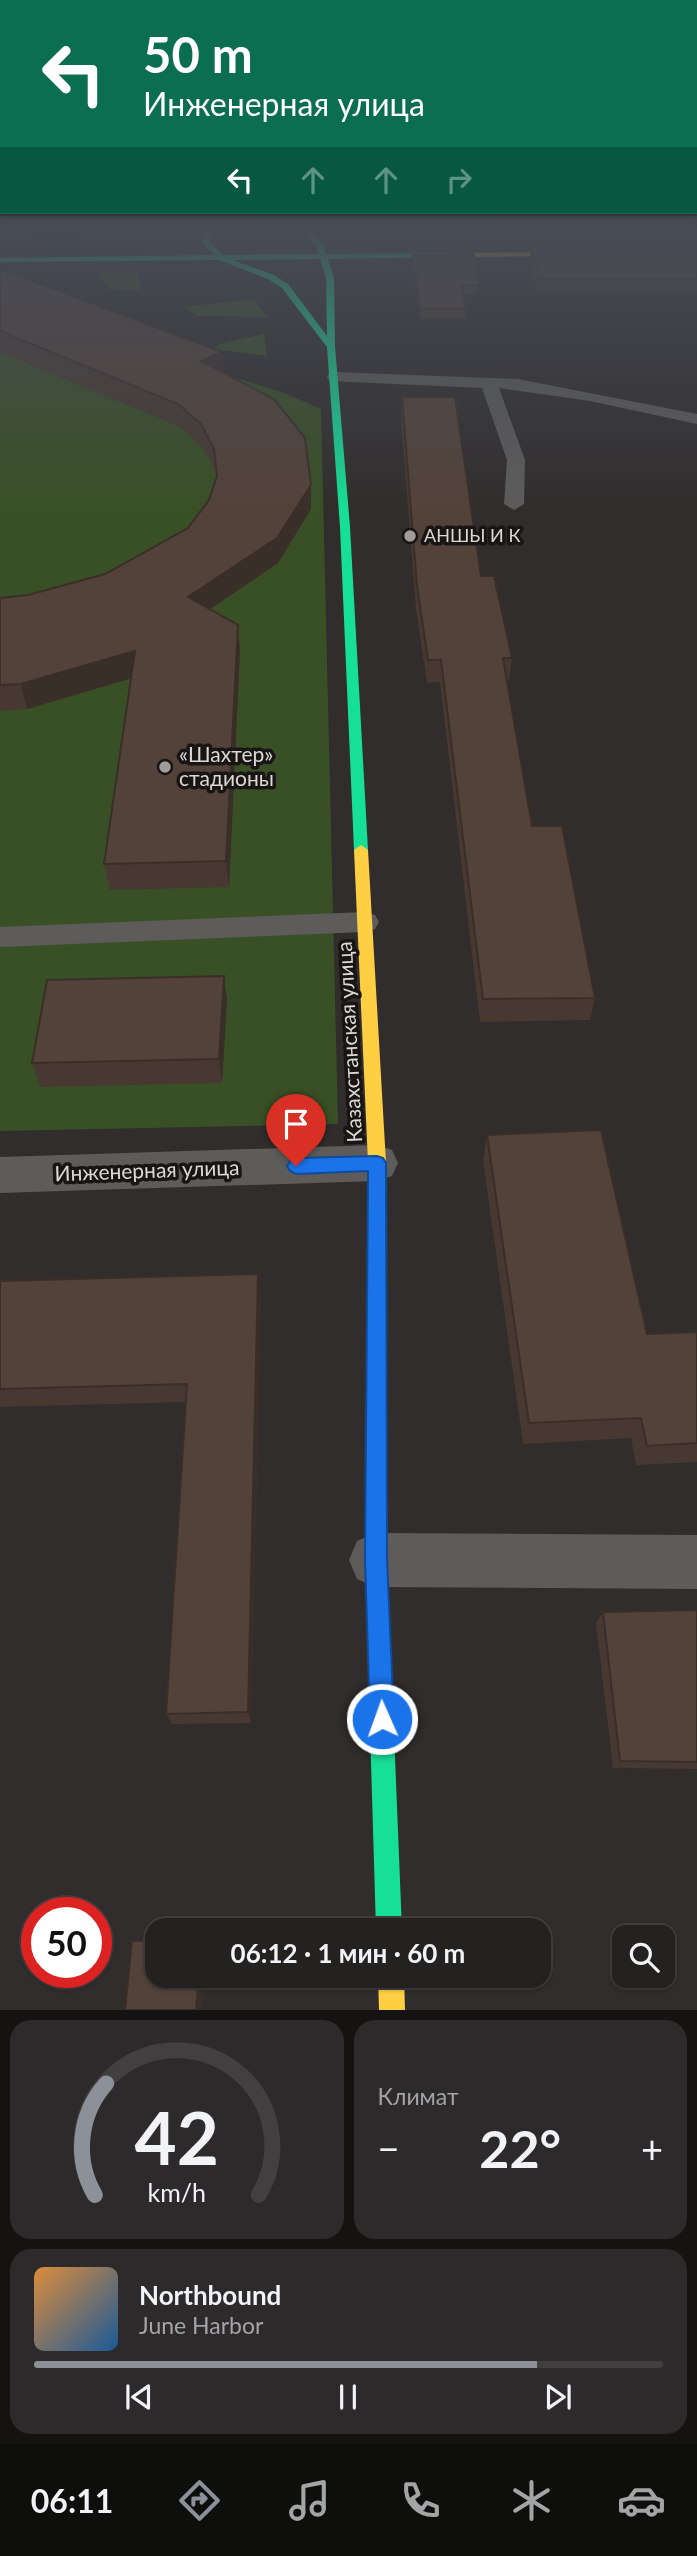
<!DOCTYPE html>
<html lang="ru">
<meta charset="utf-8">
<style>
:root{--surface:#242221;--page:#2c2a2a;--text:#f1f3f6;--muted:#a3a4a5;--line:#413f3f;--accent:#8c9099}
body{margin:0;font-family:Lato,sans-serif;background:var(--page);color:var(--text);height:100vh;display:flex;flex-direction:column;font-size:26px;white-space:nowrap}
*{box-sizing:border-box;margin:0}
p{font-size:23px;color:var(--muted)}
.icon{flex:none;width:38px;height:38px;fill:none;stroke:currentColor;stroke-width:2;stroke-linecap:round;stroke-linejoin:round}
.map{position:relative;height:2010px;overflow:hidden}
.details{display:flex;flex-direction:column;gap:10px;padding:10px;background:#141312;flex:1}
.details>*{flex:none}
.banner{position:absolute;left:0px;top:0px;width:698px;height:214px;box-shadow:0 2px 5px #0004,0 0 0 2px var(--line);background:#0b6e4f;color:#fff;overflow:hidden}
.fabs{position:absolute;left:612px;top:1925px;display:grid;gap:14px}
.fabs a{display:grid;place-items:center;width:63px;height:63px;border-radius:14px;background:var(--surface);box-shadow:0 2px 5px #0004,0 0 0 2px var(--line);font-size:35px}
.speed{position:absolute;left:21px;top:1897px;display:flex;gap:14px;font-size:35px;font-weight:700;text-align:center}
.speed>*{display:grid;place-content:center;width:91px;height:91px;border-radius:50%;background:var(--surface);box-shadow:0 2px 5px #0004,0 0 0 2px var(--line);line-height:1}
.speed .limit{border:10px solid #d22;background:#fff;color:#111}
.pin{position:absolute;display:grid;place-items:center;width:60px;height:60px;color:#fff;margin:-72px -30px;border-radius:50% 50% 50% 0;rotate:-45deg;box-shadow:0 0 7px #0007}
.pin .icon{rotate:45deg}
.me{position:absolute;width:77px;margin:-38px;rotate:358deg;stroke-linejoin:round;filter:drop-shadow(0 0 5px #0008)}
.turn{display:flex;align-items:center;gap:24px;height:147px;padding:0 28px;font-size:32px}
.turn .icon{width:91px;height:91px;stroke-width:2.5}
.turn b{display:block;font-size:49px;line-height:60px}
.lanes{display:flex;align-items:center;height:66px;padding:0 28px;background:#0003;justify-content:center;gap:35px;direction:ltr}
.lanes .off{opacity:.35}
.big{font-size:52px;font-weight:700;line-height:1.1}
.details .widget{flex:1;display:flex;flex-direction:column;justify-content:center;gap:10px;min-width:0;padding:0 24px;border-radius:21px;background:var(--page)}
.details .dial{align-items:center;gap:0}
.dial svg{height:182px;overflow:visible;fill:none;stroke:var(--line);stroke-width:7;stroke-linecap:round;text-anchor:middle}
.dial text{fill:var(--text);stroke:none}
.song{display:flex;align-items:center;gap:21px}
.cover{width:84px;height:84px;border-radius:10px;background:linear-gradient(135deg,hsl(30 70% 55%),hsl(210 70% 35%))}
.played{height:7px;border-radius:4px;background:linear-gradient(90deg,var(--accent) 80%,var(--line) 80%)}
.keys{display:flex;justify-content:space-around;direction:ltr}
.heat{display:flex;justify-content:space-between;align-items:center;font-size:38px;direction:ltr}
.details .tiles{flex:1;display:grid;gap:10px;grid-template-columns:1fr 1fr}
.widget:last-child{grid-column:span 2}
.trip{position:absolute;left:145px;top:1918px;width:406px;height:70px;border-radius:21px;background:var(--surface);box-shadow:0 2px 5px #0004,0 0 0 2px var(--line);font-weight:700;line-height:70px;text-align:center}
.tab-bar{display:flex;height:112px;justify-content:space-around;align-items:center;background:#0e0e0d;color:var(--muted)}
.tab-bar .icon{width:49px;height:49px}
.tab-bar .on{color:var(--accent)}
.tab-bar b{font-size:32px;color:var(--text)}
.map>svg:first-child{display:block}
</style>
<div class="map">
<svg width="697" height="2010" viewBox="0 0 697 2010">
<rect width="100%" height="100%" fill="#302d2c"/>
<g fill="#395026">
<path d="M138 272 142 291 109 289 98 273Z"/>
<path d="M0 288 224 374 284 393 321 409 338 1124 0 1131Z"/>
<path d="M253 299 268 317 198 316 184 307Z"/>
<path d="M264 334 267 356 213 349 219 344Z"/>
</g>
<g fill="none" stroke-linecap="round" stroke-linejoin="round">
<path fill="#0e1d23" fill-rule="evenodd" d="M25 231H82L85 235 78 245 62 249 32 241Z"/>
<g fill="#5d5c5b" fill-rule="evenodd">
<path d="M335 372 518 379 697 414V424L590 401 499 388 525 460 524 504 514 510 504 504 507 460 482 388 329 381 327 377 329 373Z"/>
<path d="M365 912 375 915 379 922 375 929 365 932 0 947V927Z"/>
</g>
<g fill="#5d5c5b" fill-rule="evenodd">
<path d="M377 1145 392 1150 398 1163 392 1176 377 1181 0 1193V1157Z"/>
<path d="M376 1533 697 1535V1589L376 1587 357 1579 349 1560 357 1541Z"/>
</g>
<g fill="#16e098" fill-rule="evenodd">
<path d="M203 231H211L210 242 223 255 319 254 316 246 304 231H312L324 246 326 254 446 253 450 255 446 257 328 259 334 277 335 346 350 527 368 850 361 855 354 850 340 527 327 347 282 288 268 279 219 260 0 262V258L214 255 202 242ZM320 259 326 277 327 336 288 284 274 275 232 260Z"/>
<path d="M377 1264 384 1267 386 1273 387 1560 402 1930H376L365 1560 368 1273 370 1267Z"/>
</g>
<g fill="#ffcf43" fill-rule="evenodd">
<path d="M582 252 585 256 446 257 442 255 446 253Z"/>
<path d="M361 845 368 850 386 1163V1273L384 1279 377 1282 370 1279 368 1273V1163L354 850Z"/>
<path d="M378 1976H404L405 2010H379Z"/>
</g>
</g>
<g fill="#473931">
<path d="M407 231H472L471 247 410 248Z"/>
<path d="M520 231H697V245L524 247Z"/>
<path d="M697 247V293H538L529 263 531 249Z"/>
<path d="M412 255 479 285 478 294H463L466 309 465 319H420L412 264Z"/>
<path d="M0 269 222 352 224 373 311 485V509L278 563 210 609 240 650 229 887 110 890 104 864 131 678 27 709 0 711V598L28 595 105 574 188 528 209 500 216 478V472L203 448 180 427 0 352Z"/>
<path d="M402 397 481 576 512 658 509 681H507L532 826 595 998 590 1020 480 1022 440 682 427 683 416 609 401 418Z"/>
<path d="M227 1000 222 1083 40 1087 32 1063Z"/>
<path d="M487 1135 647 1334 697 1332V1462L636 1465 631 1438 523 1444 483 1161Z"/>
<path d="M0 1281 261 1295 251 1723 172 1724 166 1714 186 1402 0 1407Z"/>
<path d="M697 1610V1769L613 1768 596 1623 603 1612Z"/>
</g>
<g fill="#3a2e28">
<path d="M222 352 224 374 201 361Z"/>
<path d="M311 485V509L278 563 191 622 188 597Z"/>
<path d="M238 625 240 650 229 887 226 861Z"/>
<path d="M135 651 139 676 27 709 21 684Z"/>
<path d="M224 976 227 1000 222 1083 219 1059Z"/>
<path d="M258 1274 261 1295 251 1723 248 1712Z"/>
<path d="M199 1976H205L202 2010H196Z"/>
</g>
<g fill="#534239" stroke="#3a2e28" stroke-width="2">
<path d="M525 231H697V232L526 233Z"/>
<path d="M697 247V279H540L531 249Z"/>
<path d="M474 254 479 285H461L466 309H420L412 255Z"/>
<path d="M0 269 222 352 201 361 274 399 305 438 311 485 277 538 188 597 238 625 226 861 104 864 135 651 21 684 0 685V598L28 595 105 574 188 528 209 500 217 476 214 449 201 424 178 404 0 331Z"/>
<path d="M402 397H455L481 576H494L512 658H503L532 826H562L595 998 483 999 441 660H428L417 586Z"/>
<path d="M224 976 219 1059 32 1063 47 980Z"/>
<path d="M601 1130 647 1334 697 1332V1443L647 1446 641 1418 529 1423 487 1135Z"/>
<path d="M258 1274 248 1712 166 1714 187 1384 0 1389V1281Z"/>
<path d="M697 1610V1762L620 1761 603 1612Z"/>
<path d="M132 1941H158V1976H199L196 2010H125Z"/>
</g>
<linearGradient id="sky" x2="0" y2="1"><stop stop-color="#1a1918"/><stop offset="0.45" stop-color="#484c56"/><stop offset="1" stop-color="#484c56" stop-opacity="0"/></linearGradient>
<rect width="697" height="513" fill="url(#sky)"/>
<path fill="#1a73e8" stroke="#114b97" stroke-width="2" d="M377 1156 383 1158 386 1163 387 1560 394 1719 390 1727 382 1731 373 1727 370 1719 365 1560 368 1171 296 1174 290 1171 287 1166 290 1161 296 1158Z"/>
<g fill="#a09c9a" stroke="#181514" stroke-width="2.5">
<circle cx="410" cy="536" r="7"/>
<circle cx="165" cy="767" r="7"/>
</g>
<g text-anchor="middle" stroke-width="7" stroke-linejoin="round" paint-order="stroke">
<g font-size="18" fill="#dcd8d6" stroke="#181514" text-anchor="start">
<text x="424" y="542">АНШЫ И К</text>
</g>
<g font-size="21" fill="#dcd8d6" stroke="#181514" text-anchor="start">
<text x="179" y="762">«Шахтер»<tspan x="179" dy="24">стадионы</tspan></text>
</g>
<g font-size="21" fill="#dcd8d6" stroke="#181514">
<text transform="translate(350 1042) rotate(-93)" y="7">Казахстанская улица</text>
<text transform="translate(147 1171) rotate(-2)" y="7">Инженерная улица</text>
</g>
</g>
</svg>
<div class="fabs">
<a><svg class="icon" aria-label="search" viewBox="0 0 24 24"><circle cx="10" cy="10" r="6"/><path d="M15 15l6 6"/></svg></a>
</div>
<div class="speed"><div class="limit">50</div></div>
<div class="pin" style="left:296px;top:1166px;background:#d93025"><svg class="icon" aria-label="arrive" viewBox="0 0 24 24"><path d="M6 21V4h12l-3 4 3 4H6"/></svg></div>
<svg class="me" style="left:382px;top:1719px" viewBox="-20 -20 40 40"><circle r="17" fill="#1a73e8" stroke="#fff" stroke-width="3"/><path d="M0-11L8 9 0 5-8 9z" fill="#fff"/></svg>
<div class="trip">06:12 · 1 мин · 60 m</div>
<div class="banner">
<div class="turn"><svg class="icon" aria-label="left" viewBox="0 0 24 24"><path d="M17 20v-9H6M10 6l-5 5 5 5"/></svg><div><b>50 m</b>Инженерная улица</div></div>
<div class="lanes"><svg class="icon" aria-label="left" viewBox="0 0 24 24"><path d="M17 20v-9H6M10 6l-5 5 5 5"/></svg><svg class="icon off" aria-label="ahead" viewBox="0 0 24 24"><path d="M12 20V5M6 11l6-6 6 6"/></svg><svg class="icon off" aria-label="ahead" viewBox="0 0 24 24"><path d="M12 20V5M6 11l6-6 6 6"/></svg><svg class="icon off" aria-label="right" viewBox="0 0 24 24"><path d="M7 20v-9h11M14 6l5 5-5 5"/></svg></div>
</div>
</div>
<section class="details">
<div class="tiles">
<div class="widget dial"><svg viewBox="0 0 100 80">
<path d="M14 69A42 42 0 1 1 86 69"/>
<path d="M14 69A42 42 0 0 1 19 20" stroke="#8c9099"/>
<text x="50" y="56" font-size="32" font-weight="700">42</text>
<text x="50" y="72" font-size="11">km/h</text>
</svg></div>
<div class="widget"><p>Климат</p>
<div class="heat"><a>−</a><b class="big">22°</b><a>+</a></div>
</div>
<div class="widget">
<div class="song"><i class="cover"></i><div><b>Northbound</b><p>June Harbor</p></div></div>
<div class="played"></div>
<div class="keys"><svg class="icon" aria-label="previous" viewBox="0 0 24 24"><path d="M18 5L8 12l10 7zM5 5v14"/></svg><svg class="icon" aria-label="pause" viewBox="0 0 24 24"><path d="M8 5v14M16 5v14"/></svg><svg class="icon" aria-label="next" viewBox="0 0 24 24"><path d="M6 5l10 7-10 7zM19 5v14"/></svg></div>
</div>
</div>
</section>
<nav class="tab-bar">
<b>06:11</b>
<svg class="icon on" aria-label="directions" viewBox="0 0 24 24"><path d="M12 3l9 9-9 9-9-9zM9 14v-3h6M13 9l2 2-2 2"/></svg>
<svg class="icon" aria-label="music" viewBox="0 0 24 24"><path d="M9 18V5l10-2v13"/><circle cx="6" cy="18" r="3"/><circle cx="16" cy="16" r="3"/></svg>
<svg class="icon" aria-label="phone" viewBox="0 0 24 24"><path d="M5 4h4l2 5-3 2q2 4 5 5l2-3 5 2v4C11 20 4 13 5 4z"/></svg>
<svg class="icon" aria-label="climate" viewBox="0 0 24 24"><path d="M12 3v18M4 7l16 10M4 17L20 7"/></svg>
<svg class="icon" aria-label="car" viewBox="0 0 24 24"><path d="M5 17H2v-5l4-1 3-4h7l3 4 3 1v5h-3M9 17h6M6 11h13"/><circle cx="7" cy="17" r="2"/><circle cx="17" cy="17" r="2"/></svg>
</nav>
